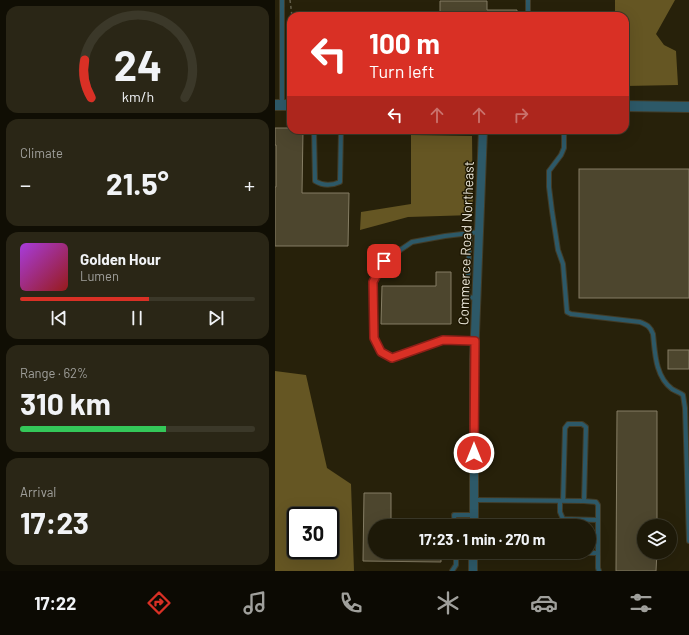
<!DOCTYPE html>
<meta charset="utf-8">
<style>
:root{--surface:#1d1908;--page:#2a2616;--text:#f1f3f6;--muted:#a0a09c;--line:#3b3829;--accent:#d93025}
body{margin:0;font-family:Barlow,sans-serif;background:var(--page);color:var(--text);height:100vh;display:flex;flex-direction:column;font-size:15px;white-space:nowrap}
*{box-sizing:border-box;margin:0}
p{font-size:13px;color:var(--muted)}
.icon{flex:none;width:22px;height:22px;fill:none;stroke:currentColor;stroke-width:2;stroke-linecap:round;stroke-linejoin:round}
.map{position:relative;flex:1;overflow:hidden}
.drawer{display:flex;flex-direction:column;gap:6px;padding:6px;background:#100e04;width:275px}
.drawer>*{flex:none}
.top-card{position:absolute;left:12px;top:12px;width:342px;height:122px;border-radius:12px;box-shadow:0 4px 16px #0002,0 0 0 1px var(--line);background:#d93025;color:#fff;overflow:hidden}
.tools{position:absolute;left:362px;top:519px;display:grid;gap:8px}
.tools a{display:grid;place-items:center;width:40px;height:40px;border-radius:50%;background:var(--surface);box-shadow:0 4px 16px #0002,0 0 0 1px var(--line);font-size:20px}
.speed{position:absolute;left:12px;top:507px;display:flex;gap:8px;font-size:20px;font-weight:700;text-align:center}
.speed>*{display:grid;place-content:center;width:52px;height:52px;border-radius:50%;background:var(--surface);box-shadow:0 4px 16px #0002,0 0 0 1px var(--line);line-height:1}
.speed .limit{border:2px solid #111;border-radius:6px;background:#fff;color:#111}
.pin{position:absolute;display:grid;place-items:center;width:34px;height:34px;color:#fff;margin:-17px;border-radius:8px;box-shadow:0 2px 6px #0006}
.me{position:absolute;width:44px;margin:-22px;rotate:0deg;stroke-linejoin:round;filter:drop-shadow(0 0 3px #0008)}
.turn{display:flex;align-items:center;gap:14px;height:84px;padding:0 16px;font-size:18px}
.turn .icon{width:52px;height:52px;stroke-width:2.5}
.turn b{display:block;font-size:28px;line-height:34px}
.lanes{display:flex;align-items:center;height:38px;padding:0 16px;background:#0003;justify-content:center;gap:20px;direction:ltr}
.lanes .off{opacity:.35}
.big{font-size:30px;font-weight:700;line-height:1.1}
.drawer .card{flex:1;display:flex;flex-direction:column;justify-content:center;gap:6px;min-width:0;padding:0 14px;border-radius:12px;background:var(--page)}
.drawer .dial{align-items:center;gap:0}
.dial svg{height:104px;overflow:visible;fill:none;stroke:var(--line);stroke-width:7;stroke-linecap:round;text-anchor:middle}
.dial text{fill:var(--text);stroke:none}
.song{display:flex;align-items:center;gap:12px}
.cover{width:48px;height:48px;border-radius:6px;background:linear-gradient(135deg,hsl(280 70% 55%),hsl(0 70% 35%))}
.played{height:4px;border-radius:2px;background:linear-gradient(90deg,var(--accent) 55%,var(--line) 55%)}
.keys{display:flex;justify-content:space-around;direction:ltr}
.heat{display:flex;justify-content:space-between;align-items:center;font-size:22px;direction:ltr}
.charge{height:6px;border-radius:3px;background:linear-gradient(90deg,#34c759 62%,var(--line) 0)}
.trip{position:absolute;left:93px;top:519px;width:228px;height:40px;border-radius:20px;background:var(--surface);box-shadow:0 4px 16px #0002,0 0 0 1px var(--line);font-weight:700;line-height:40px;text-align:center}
.menu{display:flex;height:64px;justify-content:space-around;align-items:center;background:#0c0a03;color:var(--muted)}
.menu .icon{width:28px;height:28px}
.menu .selected{color:var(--accent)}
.menu b{font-size:18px;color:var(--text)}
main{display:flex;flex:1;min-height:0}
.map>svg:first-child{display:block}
</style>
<main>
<section class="drawer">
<div class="card dial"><svg viewBox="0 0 100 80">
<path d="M14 69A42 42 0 1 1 86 69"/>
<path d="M14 69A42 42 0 0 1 9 40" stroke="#d93025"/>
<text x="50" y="56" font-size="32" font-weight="700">24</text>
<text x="50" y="72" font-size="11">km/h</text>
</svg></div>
<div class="card"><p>Climate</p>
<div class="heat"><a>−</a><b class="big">21.5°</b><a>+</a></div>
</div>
<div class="card">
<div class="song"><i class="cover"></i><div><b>Golden Hour</b><p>Lumen</p></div></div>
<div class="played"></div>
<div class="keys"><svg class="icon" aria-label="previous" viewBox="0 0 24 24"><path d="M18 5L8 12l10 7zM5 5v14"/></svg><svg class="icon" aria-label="pause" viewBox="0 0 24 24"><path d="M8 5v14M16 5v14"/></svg><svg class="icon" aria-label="next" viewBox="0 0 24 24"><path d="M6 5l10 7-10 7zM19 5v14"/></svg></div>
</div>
<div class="card"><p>Range · 62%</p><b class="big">310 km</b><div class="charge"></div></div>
<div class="card"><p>Arrival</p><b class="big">17:23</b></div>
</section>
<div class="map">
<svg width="414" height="571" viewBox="0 0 414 571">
<rect width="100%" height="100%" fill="#27210a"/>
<g fill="#655623" fill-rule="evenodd">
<path d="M340 0H400L381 34 389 45 401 51 403 85 350 86V16H340Z"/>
<path d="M136 135 197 136 198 215 133 217 85 230 86 212 136 204Z"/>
<path d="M0 371 31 375 52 468 76 484 79 571H0ZM21 516H55V550H21Z"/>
</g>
<g fill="#4d462e" stroke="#857d64">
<path d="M165 1H212V10H242V16H165Z"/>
<path d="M0 128H16V130H28L27 193H74L73 246H0V187H1V145H0Z"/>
<rect x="304" y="169" width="110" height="129"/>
<path d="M161 272H176V324H106L107 286H161Z"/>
<rect x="393" y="350" width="21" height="19"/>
<path d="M342 411H382V526H369V552H382L381 571H341Z"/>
<path d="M89 493H116V526H100V552H166V562L88 561Z"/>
</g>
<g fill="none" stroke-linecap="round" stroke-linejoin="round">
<g stroke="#423c27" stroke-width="6">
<g id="service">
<path d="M7 0V105"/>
<path d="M253 0V16"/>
<path d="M39 130 40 181C48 186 56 186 65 182L66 130"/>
<path d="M289 130V148L286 155 274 171V187L277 211 283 250 288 264 292 312 296 314 365 322C372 325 375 326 378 334 380 352 380 376 397 389 400 391 404 392 408 395L410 408 414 541"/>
<path d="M195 233 192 297 201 298"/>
<path d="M200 341 169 340 142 348 117 358 106 352 99 338 98 282 109 261 137 242 170 236 204 232"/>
<path d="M199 500 309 501 311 427 307 424H293L290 428 288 501"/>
<path d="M285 501V512L288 519 323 520"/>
<path d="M309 501 321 502 323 505V568L324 571"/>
<path d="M180 526 179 515H199"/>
<path d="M181 552V553H323"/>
<path d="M177 571 181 565V553"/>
</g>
</g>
<g stroke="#423c27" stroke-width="10">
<g id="minor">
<path d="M199 526V359L208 130"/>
<path d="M198 571V552"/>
</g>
</g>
<g stroke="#423c27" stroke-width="12">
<g id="tertiary">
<path d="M0 105H16"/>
<path d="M350 106 414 107"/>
</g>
</g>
<path stroke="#65604c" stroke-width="1.5" stroke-dasharray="3 3" stroke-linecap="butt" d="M15 0 17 16"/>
<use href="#service" stroke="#2d5968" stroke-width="4"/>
<use href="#minor" stroke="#2d5968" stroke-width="8"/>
<use href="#tertiary" stroke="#2d5968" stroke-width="10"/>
</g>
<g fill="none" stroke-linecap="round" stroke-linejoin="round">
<g stroke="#8d1f18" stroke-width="10">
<path id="route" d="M109 261 98 282 99 338 106 352 117 358 168 340 200 341 199 453"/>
</g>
<use href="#route" stroke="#d93025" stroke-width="7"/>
</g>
<g text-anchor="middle" stroke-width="3" stroke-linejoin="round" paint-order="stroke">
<g font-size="14" fill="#e9e5d7" stroke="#1e1702">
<text transform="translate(191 243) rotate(-88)" y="5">Commerce Road Northeast</text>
</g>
</g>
</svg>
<div class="tools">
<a><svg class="icon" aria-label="layers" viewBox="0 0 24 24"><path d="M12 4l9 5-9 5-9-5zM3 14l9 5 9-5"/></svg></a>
</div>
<div class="speed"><div class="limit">30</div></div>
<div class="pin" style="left:109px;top:261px;background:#d93025"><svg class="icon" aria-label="arrive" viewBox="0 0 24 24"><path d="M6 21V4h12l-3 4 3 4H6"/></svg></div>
<svg class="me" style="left:199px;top:453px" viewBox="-20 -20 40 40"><circle r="17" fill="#d93025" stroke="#fff" stroke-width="3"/><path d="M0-11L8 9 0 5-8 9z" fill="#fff"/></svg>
<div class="trip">17:23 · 1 min · 270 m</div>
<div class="top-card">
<div class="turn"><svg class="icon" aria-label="left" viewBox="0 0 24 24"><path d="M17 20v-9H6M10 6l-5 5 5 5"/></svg><div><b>100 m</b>Turn left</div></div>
<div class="lanes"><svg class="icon" aria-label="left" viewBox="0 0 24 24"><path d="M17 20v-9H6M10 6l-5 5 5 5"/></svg><svg class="icon off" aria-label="ahead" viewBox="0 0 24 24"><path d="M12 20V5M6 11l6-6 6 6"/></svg><svg class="icon off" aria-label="ahead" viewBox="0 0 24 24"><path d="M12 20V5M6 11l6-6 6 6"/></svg><svg class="icon off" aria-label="right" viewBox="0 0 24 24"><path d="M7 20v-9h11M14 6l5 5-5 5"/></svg></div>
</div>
</div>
</main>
<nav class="menu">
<b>17:22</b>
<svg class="icon selected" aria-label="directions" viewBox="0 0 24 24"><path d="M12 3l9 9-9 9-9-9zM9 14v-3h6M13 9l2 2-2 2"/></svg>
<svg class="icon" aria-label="music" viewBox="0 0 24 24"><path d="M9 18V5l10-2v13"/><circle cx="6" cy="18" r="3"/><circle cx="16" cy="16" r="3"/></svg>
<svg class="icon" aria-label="phone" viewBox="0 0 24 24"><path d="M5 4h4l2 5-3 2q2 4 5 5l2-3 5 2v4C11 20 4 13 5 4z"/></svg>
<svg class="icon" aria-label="climate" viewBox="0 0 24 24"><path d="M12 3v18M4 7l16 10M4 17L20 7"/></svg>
<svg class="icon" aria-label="car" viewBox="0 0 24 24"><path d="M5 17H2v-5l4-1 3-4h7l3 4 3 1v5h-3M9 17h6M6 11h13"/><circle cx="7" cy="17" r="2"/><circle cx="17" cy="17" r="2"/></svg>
<svg class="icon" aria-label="filters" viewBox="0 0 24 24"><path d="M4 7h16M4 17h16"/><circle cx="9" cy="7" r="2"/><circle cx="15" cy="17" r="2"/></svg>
</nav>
